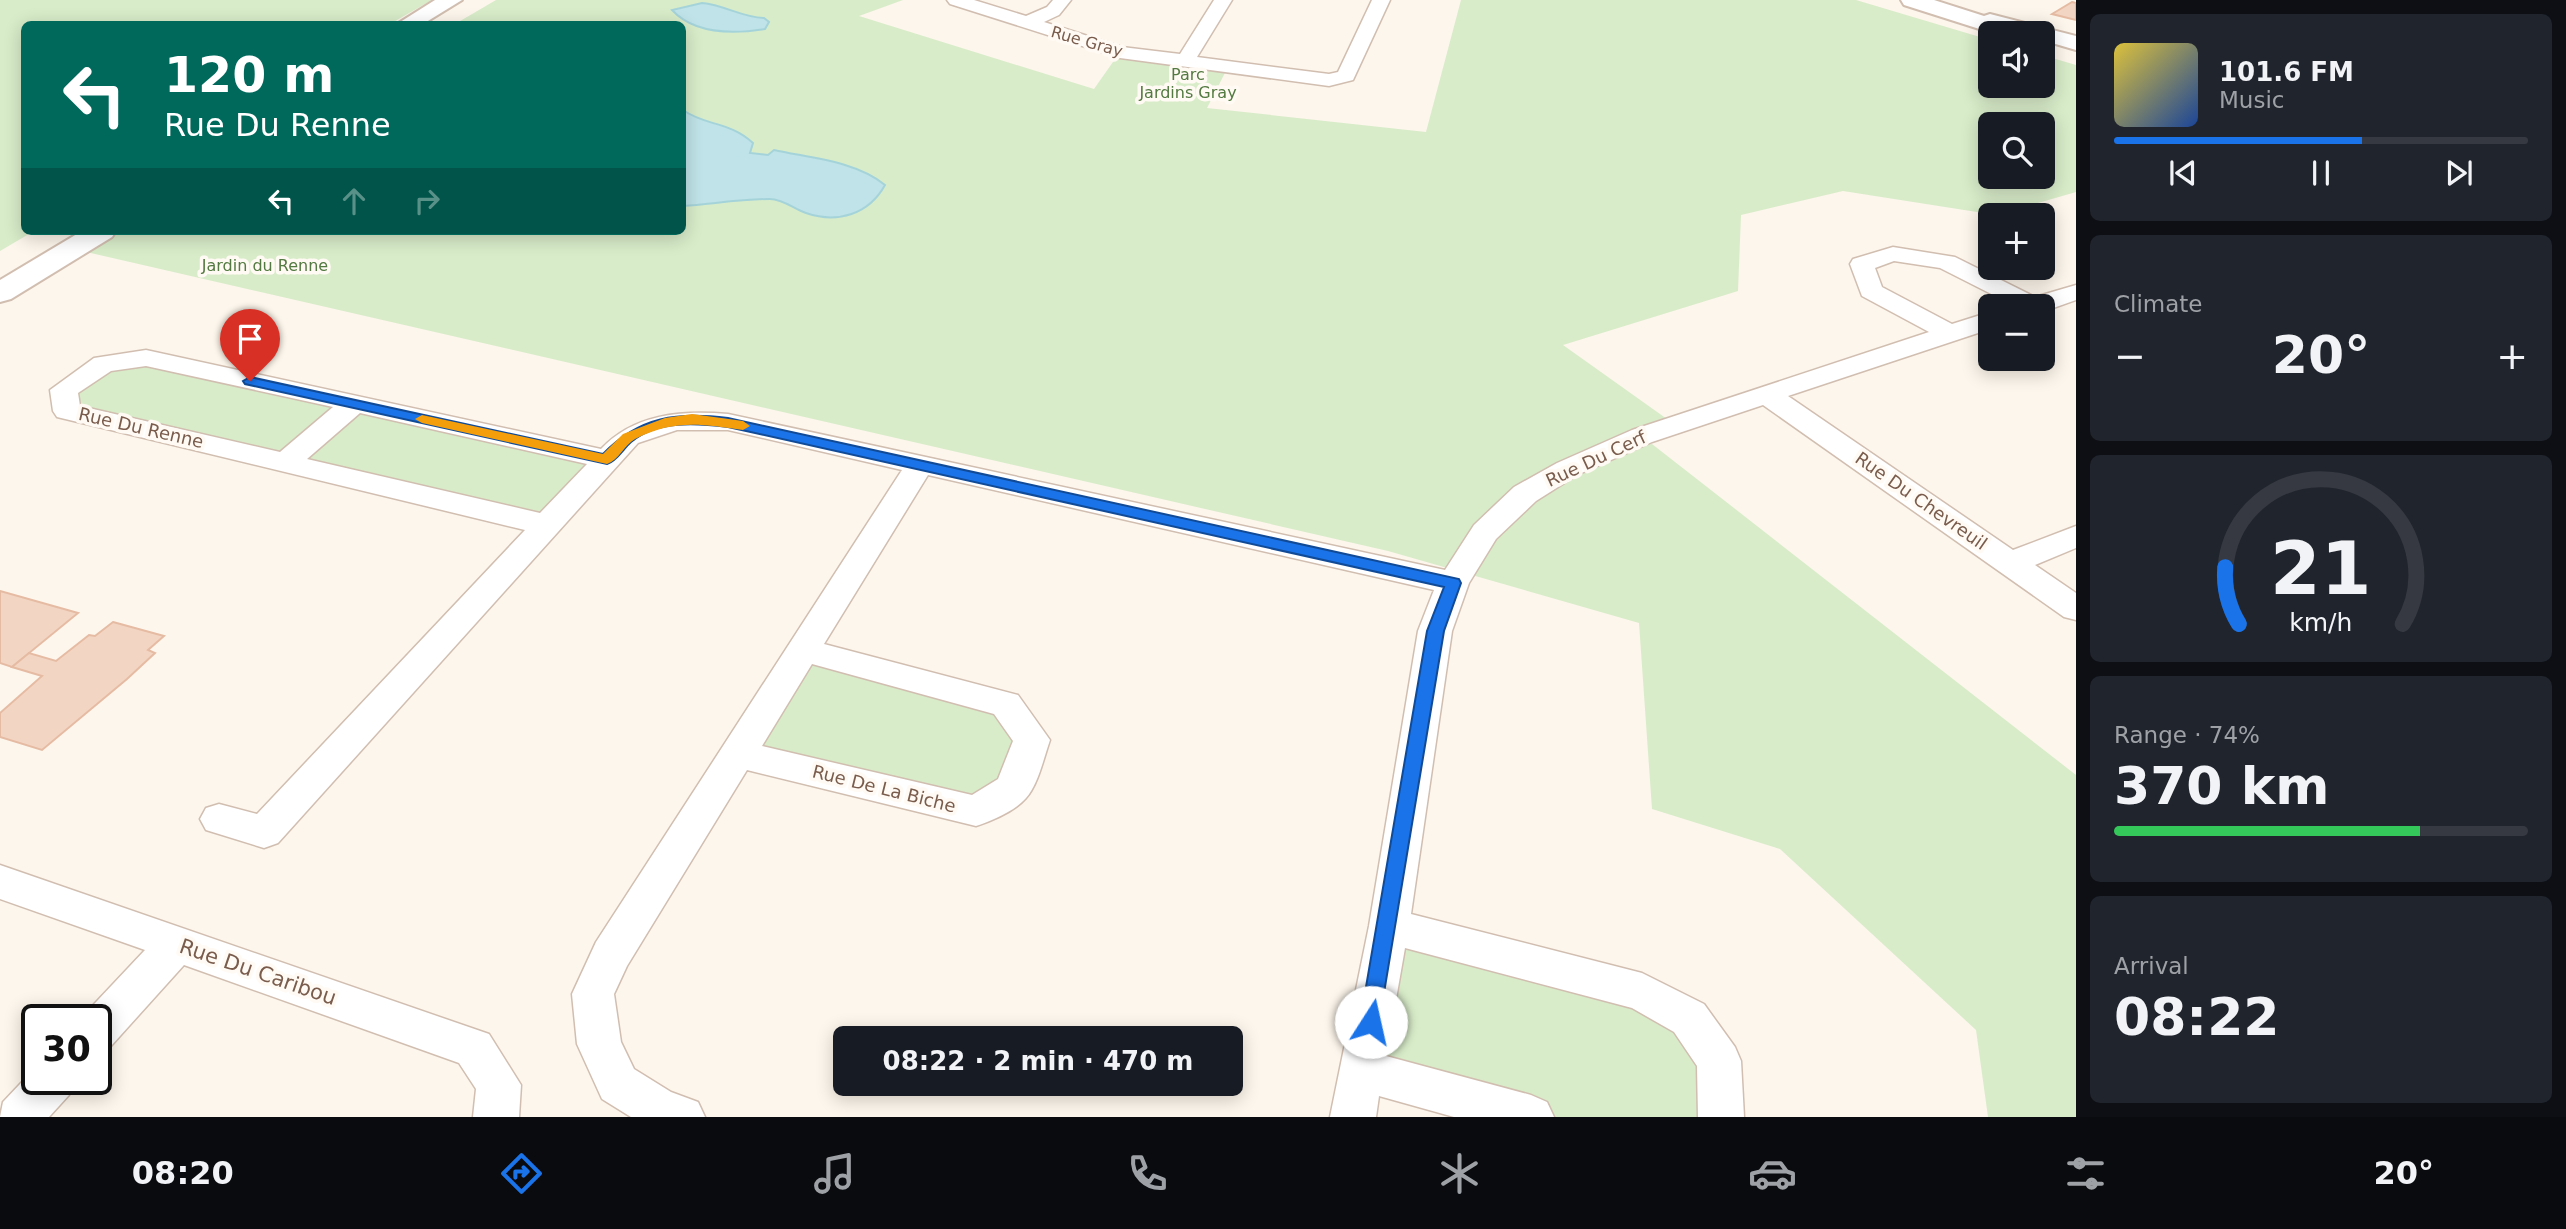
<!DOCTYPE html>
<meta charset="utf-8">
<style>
:root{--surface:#171b24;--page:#20242c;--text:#f1f3f6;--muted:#9ea1a6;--line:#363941;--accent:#1a73e8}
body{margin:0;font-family:"DejaVu Sans",sans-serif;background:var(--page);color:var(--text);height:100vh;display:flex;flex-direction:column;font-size:26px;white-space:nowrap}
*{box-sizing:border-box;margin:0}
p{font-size:23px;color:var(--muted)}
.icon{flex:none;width:38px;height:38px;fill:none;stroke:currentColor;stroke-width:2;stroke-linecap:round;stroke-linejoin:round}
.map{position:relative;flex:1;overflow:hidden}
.side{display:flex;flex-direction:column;gap:14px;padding:14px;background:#0d0f14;width:490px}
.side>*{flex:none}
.banner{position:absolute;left:21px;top:21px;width:665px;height:214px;border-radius:10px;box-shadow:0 4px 18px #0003;background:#00695c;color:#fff;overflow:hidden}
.controls{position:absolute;left:1978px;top:21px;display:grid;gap:14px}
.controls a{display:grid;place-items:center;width:77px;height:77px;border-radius:10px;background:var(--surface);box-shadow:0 4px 18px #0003;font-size:35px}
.speed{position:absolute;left:21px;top:1004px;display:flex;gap:14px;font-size:35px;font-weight:700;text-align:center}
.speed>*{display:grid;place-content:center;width:91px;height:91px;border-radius:50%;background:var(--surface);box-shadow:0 4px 18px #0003;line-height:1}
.speed .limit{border:4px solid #111;border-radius:10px;background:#fff;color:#111}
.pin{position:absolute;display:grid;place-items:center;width:60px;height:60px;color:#fff;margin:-72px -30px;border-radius:50% 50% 50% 0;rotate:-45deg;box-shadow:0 0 7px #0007}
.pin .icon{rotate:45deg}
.me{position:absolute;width:77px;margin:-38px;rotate:10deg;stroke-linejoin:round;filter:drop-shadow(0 0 5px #0008)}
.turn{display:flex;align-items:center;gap:24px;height:147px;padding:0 28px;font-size:32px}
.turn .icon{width:91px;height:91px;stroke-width:2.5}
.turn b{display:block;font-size:49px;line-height:60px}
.lanes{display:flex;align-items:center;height:66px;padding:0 28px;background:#0003;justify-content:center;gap:35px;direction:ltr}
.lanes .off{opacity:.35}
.big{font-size:52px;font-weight:700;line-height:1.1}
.side .tile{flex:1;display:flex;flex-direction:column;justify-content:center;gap:10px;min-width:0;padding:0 24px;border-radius:10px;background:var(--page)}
.side .dial{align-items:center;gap:0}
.dial svg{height:182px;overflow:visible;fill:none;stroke:var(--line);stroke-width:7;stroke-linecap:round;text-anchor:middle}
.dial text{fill:var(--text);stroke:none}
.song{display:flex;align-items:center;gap:21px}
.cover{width:84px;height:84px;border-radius:10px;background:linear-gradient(135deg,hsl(50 70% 55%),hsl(220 70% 35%))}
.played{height:7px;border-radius:4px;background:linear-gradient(90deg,var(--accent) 60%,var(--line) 60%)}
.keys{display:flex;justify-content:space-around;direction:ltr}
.heat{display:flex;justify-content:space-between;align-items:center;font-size:38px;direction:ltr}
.charge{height:10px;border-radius:5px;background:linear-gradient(90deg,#34c759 74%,var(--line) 0)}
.trip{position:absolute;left:833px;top:1026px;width:410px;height:70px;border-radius:10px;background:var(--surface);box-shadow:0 4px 18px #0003;font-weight:700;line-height:70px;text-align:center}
.tab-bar{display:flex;height:112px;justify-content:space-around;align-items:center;background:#090b0e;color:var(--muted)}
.tab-bar .icon{width:49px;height:49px}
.tab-bar .selected{color:var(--accent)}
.tab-bar b{font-size:32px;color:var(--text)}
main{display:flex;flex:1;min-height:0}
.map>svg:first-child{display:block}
</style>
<main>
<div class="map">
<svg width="2076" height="1117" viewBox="0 0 2076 1117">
<rect width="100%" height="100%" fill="#fdf6ec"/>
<g fill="#d8ecc9" fill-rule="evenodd">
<path d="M0 0H432L390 24H24V231H34L0 251Z"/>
<path d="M496 0H903L859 16 1094 89 1120 52 1228 67 1207 108 1426 132 1461 0H1856L1990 40V86H2042V55L2076 65V192L1996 215 1843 191 1741 215 1738 291 1563 345 1674 424 1643 437 2076 775V1117H1988L1976 1030 1780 849 1652 809 1639 623 1388 551 82 251 116 231H682V24H455ZM1990 124H2042V177H1990Z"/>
<path d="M146 358 606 459 547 525 67 411 64 390 103 364Z"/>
<path d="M803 650 1006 704 1032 740 976 811 738 754Z"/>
<path d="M1389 926 1689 1018 1721 1117H1531L1362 1070Z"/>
</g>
<g fill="#bfe3e8" stroke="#a5d3da" stroke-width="2">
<path d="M702 3C725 5 740 17 764 18L769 22 765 29C733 34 694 34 672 10Z"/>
<path d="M683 110C705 126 729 121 753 143L750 153 768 155 774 150C810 158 856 161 885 185 869 214 838 224 806 213 794 209 783 199 770 199 741 199 712 204 683 206Z"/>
</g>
<g fill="#f3d5c3" stroke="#e6bba3" stroke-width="2">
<path d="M2072 2 2076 3V20L2052 14Z"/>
<path d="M0 591 78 613 12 667 0 663Z"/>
<path d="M113 622 164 636 148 650 155 653 127 679 42 750 0 737V713L42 676 12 667 29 653 56 661 89 635 95 636Z"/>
</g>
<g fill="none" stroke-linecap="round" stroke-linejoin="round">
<g stroke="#d1beb0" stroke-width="3">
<g id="minor">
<path d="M947 0H974L1026 16 1047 7 1053 0H1071L1059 15 1044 22 1122 47 1180 54 1214 0H1232L1197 57 1329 74 1338 72 1372 0H1390L1353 80 1329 86 1120 58 950 4Z"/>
<path d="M1893 247 1955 257 2035 297 2076 285V300L2042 312V306H2015L1940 268 1894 261 1875 268 1882 287 1952 324 1990 312V329L1788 396 2013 550 2076 526V548L2035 565 2076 593V620L2064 617 1763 405 1652 442 1577 475 1536 501 1496 539 1469 583 1452 631 1411 914 1642 973 1704 1004 1735 1047 1741 1061 1744 1117H1698L1697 1066 1674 1032 1632 1008 1405 948 1386 1056 1531 1095 1547 1102 1554 1117H1454L1379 1096 1376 1117H1330L1369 926 1418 631 1434 590 928 475 824 644 1018 695 1050 740C1044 757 1038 785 1026 798 1015 811 991 821 976 826L747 770 627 966 614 994 621 1042 634 1069 671 1092 698 1102 705 1117H631L602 1099 577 1044 572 994 596 942 902 470 728 430H677L638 443 278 843 264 848 206 830 200 819 206 808 219 804 257 814 525 530 57 417 53 411 50 390 94 358 146 350 601 449C634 414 681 410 728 414L1445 570 1474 525 1514 487 1557 463 1632 430 1929 332 1862 296 1850 264 1853 259ZM146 366 333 407 280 452 80 406 78 393 111 371ZM360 413 587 464 540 513 307 459ZM812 664 994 714 1013 741 998 779 972 795 762 746Z"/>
<path d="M0 865 489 1034 521 1085 519 1117H473L476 1089 459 1063 184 965 111 1046 96 1052V1020H80L81 1018 145 950 0 899Z"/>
<path d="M37 1066V1080H75L69 1095 49 1117H0L3 1102Z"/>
</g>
</g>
<g stroke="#d1beb0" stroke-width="4">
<g id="tertiary">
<path d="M435 0H462L423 24H397Z"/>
<path d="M1901 0H1934L1984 16 1990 14 2076 36V50L2042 40V33H1992L1904 5Z"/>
<path d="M82 231H116L112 237 11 299 0 302V280Z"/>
</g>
</g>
<use href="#minor" fill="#fff" fill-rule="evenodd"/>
<use href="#tertiary" fill="#fff" fill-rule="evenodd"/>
</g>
<path fill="#1a73e8" stroke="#114b97" stroke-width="2" d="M250 377 603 454C640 416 677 412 728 418L1459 579 1461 583 1444 631 1378 1029 1371 1032 1363 1029 1360 1022 1427 631 1444 587 728 427C697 423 657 420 631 442 623 449 617 461 607 464L245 384 243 381Z"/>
<path fill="#f59e0b" d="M692 414 743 421 750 426 743 430C701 424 675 419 635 439 624 445 619 460 607 464L422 423 415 419 422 415 603 454 623 434 665 418Z"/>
<g text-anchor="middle" stroke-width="7" stroke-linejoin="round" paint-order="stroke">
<g font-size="16" fill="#7a5c4d" stroke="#fffaf3">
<text transform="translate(1087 41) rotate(16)" y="6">Rue Gray</text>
</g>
<g font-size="16" fill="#537a41" stroke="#fffaf3">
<text x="1188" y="80">Parc<tspan x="1188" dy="18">Jardins Gray</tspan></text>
<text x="265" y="271">Jardin du Renne</text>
</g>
<g font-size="18" fill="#7a5c4d" stroke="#fffaf3">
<text transform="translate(141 428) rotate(13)" y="6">Rue Du Renne</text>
<text transform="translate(1596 459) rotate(-25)" y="6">Rue Du Cerf</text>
<text transform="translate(1921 501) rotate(35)" y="6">Rue Du Chevreuil</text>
<text transform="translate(884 789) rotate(14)" y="6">Rue De La Biche</text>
</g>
<g font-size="21" fill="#7a5c4d" stroke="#fffaf3">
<text transform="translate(258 972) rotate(19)" y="7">Rue Du Caribou</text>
</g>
</g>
</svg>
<div class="controls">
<a><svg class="icon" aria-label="sound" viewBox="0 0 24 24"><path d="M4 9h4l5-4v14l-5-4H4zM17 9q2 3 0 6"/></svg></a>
<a><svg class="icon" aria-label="search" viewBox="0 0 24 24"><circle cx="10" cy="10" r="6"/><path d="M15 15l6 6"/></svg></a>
<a>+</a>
<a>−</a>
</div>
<div class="speed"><div class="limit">30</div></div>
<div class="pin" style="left:250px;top:381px;background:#d93025"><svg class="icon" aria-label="arrive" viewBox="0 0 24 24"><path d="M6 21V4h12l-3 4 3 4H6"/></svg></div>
<svg class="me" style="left:1371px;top:1022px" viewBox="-20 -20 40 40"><circle r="19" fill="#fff"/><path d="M0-13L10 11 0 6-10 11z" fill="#1a73e8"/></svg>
<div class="trip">08:22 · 2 min · 470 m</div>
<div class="banner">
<div class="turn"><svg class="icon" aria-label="left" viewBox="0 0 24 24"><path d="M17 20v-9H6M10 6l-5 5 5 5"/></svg><div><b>120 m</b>Rue Du Renne</div></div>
<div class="lanes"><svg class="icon" aria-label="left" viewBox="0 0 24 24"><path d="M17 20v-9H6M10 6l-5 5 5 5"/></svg><svg class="icon off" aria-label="ahead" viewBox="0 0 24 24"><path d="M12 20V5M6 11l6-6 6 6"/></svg><svg class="icon off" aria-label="right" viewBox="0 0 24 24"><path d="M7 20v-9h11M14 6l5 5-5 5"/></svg></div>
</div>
</div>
<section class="side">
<div class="tile">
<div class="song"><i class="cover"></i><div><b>101.6 FM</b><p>Music</p></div></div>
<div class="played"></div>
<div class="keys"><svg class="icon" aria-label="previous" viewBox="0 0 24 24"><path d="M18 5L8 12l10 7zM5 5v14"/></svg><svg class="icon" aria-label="pause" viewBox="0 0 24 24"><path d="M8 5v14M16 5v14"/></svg><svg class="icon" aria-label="next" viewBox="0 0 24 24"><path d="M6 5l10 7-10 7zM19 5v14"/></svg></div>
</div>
<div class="tile"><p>Climate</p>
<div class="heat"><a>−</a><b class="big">20°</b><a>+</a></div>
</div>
<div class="tile dial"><svg viewBox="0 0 100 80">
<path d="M14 69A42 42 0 1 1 86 69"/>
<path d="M14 69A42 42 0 0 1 8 44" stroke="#1a73e8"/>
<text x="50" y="56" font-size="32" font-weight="700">21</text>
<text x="50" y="72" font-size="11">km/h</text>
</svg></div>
<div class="tile"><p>Range · 74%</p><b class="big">370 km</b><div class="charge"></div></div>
<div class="tile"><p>Arrival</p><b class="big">08:22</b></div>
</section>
</main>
<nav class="tab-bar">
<b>08:20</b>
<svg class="icon selected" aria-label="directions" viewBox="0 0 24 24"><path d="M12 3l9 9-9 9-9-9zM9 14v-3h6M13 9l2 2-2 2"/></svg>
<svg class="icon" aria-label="music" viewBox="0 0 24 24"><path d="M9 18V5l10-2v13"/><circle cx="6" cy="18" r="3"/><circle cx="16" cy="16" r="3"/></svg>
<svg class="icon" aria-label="phone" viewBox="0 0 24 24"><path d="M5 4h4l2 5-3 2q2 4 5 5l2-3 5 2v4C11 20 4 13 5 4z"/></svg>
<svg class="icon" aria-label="climate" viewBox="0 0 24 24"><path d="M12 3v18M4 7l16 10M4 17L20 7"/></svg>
<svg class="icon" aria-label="car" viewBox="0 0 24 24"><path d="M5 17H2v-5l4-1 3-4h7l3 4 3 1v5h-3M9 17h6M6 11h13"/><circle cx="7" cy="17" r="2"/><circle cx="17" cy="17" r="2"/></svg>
<svg class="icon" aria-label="filters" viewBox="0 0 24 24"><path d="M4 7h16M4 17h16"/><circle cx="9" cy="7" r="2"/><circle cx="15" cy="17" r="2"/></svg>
<b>20°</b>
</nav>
